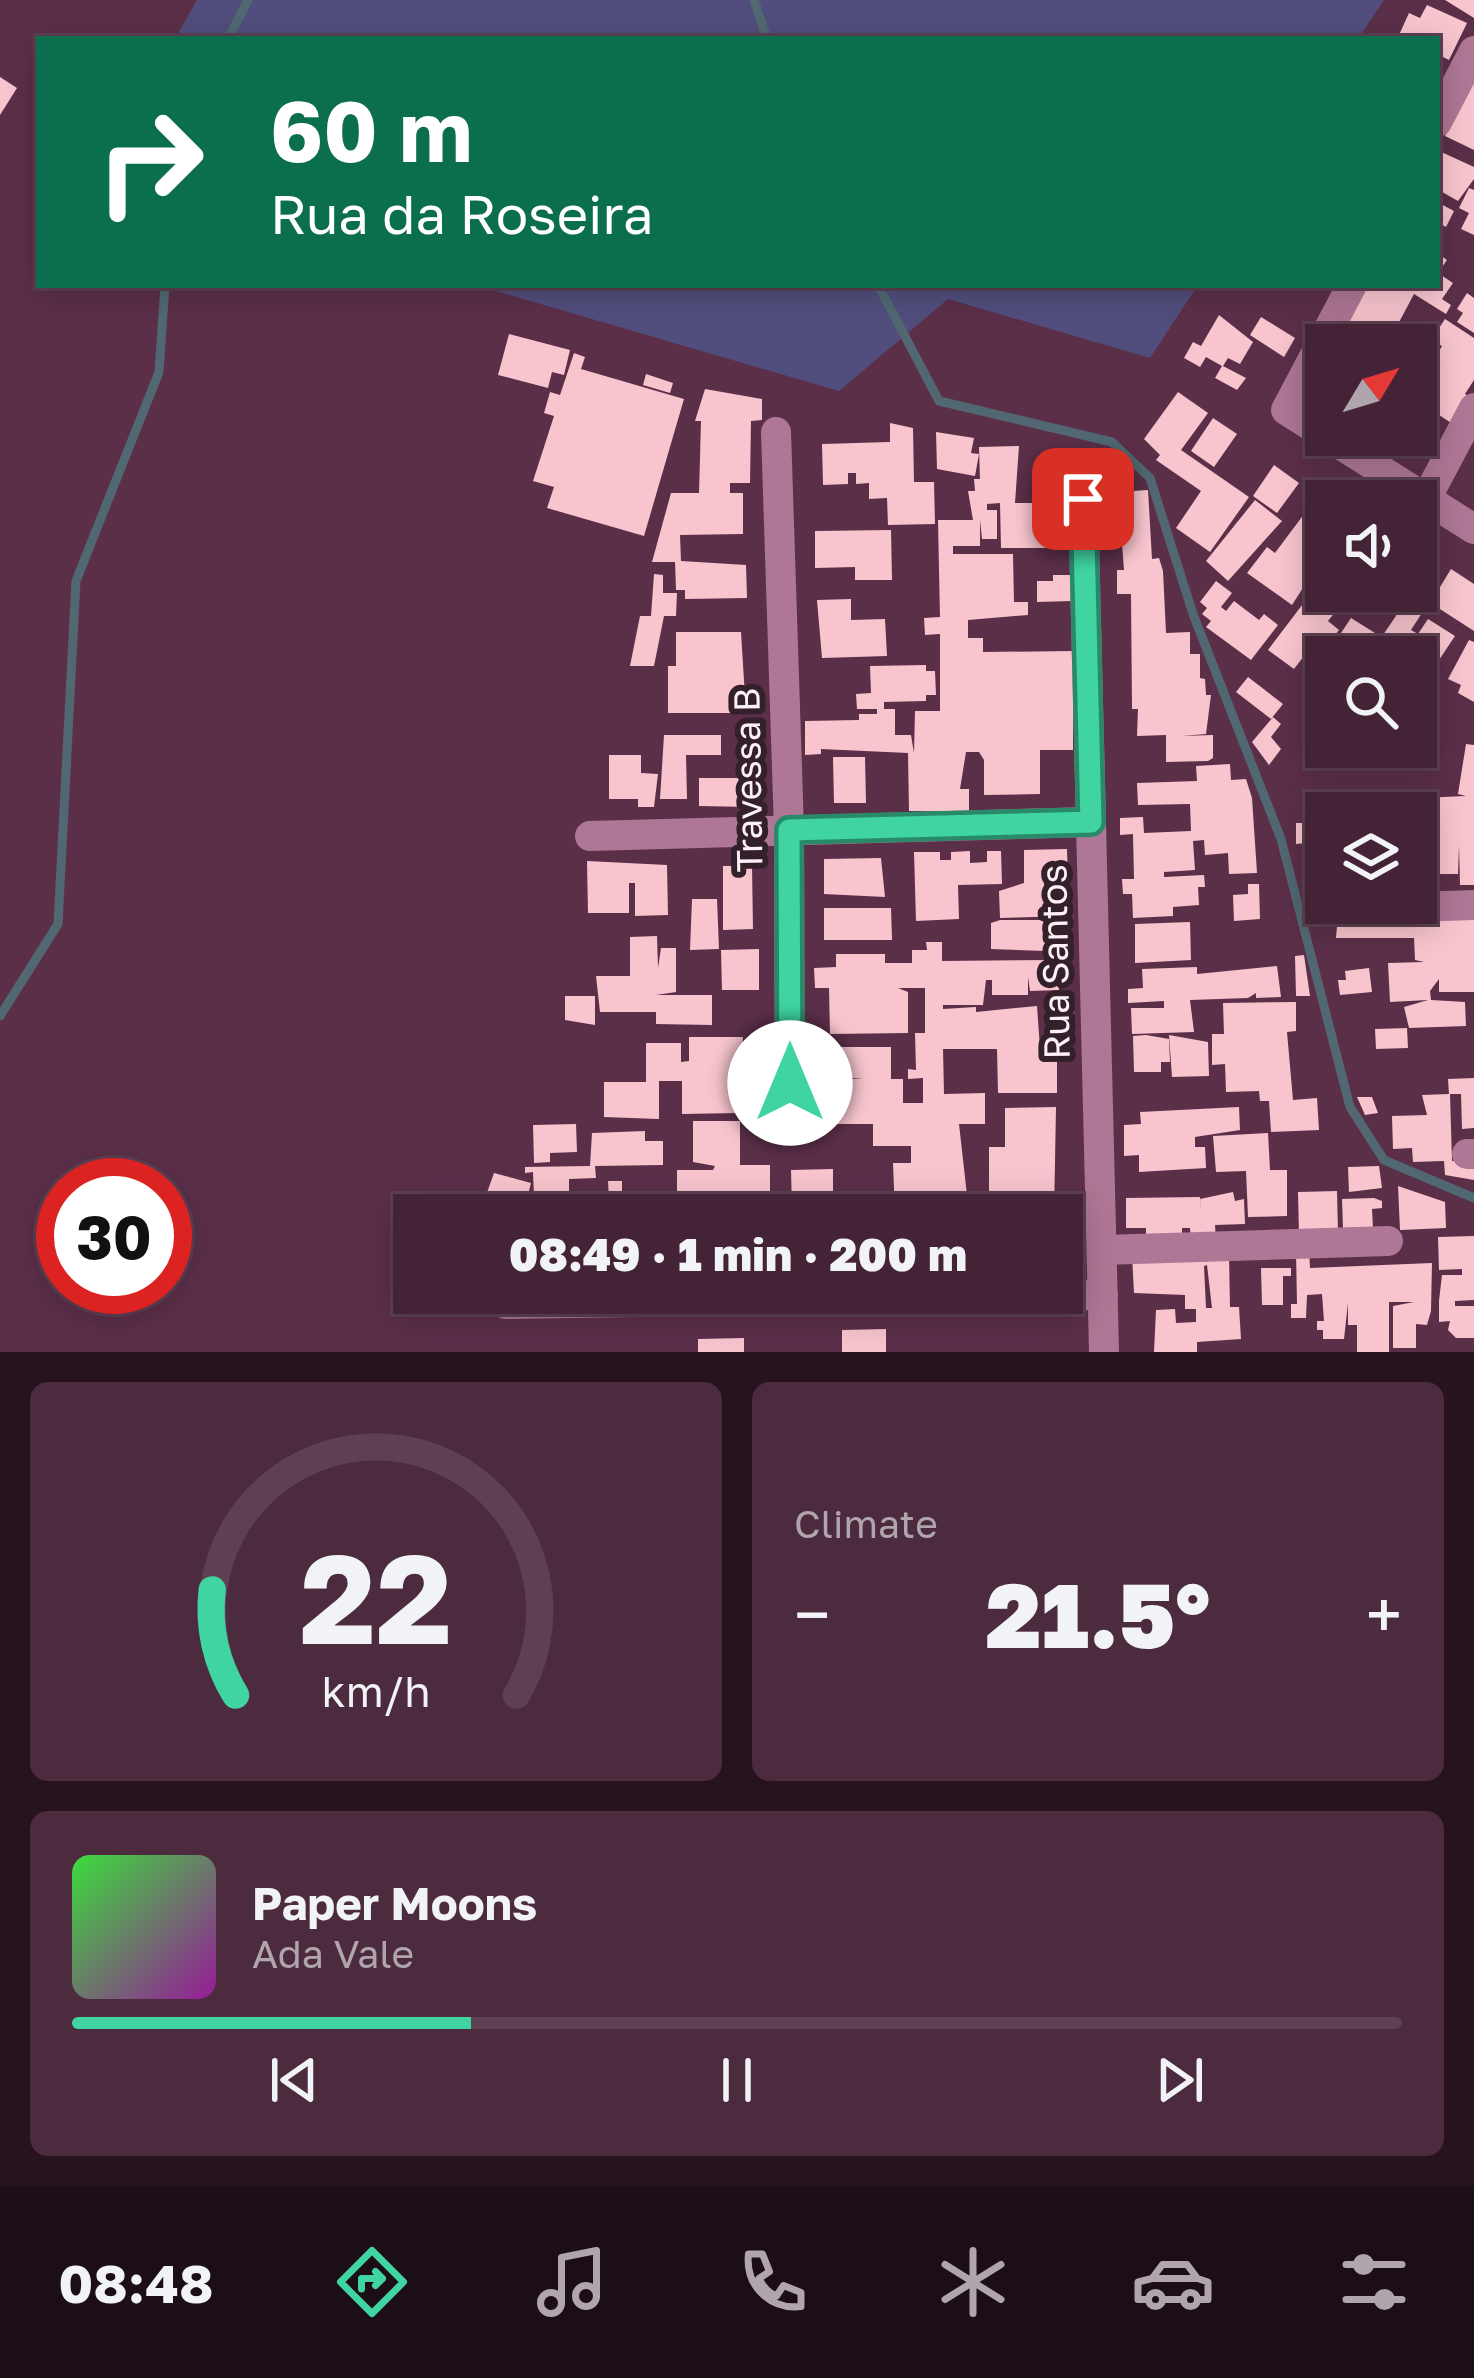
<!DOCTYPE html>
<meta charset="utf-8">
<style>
:root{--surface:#452337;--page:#4c2b3f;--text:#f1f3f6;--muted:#b0a4ad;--line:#5d4052;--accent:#3fd4a2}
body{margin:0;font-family:"Golos Text",sans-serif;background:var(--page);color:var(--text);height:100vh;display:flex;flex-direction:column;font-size:45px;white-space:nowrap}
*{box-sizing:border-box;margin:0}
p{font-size:39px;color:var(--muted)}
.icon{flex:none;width:66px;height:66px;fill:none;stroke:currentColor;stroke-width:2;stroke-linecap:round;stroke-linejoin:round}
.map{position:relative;height:1352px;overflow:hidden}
.panel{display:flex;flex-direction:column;gap:30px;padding:30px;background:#26131e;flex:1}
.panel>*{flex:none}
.guide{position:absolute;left:36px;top:36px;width:1404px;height:252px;border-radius:0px;box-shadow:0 6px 30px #0003,0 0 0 3px var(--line);background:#0b6e4f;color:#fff;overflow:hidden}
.needle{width:78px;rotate:52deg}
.tools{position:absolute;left:1305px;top:324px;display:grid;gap:24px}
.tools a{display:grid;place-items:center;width:132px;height:132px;border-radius:0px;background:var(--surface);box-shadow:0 6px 30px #0003,0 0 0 3px var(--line);font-size:60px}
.speed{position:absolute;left:36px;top:1158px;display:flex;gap:24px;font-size:60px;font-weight:700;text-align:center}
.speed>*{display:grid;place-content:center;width:156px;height:156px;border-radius:50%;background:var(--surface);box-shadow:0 6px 30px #0003,0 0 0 3px var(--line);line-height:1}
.speed .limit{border:18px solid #d22;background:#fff;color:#111}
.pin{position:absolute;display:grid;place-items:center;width:102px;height:102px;color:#fff;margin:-51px;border-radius:24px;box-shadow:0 6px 18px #0006}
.me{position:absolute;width:132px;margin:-66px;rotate:0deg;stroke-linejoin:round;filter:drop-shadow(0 0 9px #0008)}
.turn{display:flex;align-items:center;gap:42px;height:252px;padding:0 36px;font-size:54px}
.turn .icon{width:156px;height:156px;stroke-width:2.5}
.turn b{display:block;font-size:84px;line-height:102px}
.big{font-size:90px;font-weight:800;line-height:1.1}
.panel .widget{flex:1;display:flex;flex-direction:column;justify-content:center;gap:18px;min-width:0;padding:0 42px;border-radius:18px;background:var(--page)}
.panel .dial{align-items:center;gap:0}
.dial svg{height:312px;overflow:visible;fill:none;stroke:var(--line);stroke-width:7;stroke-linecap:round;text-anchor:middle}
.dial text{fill:var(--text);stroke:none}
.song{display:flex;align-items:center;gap:36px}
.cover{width:144px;height:144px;border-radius:18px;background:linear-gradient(135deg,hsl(120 70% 55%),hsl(300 70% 35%))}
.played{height:12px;border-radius:6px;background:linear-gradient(90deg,var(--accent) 30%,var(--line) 30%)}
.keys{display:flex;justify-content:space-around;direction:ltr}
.heat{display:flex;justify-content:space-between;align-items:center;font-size:66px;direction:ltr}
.panel .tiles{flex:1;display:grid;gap:30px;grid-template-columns:1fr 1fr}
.widget:last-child{grid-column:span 2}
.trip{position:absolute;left:393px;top:1194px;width:690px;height:120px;border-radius:0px;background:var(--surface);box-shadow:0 6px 30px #0003,0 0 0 3px var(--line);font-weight:800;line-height:120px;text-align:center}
.tab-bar{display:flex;height:192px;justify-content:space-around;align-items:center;background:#1c0e16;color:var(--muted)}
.tab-bar .icon{width:84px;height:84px}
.tab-bar .selected{color:var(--accent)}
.tab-bar b{font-size:54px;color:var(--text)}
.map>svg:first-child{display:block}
</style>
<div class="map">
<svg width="1474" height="1352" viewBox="0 0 1474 1352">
<rect width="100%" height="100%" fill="#5c2f49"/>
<g fill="#514e7d">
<path d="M197 0H1384L1358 39H175Z"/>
<path d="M475 285H1198L1150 358 948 299 839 391Z"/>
</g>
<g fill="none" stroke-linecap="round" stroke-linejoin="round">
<g stroke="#516872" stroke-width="9">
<path d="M754 0 767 39"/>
<path d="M228 39 248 0"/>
<path d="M878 285 939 401 1112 442 1150 478 1193 614 1281 839 1350 1107 1384 1160 1474 1198"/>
<path d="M0 1016 58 924 76 581 159 372 165 285"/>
</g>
</g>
<g fill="#f8c5ce" fill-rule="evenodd">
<path d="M1445 0H1474V18Z"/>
<path d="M1427 5 1467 23 1449 60 1437 54V39L1399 35 1409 13 1420 18Z"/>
<path d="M0 77 17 88 0 115Z"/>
<path d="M1474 77V150L1445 136Z"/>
<path d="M1437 150 1474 167V179L1458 201 1437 189Z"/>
<path d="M1469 188 1474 190V235L1461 229 1469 213 1459 208Z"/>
<path d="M1437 202 1454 211 1446 227 1437 222Z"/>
<path d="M1440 255 1447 260 1438 273 1453 283 1442 299 1451 305 1446 314 1414 294 1387 345H1331L1356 285H1437Z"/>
<path d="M1467 293 1474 298V333L1457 322 1463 313 1457 309Z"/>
<path d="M1219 315 1253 342 1240 364 1228 358 1223 366 1246 378 1237 390 1215 378 1222 366 1206 357 1200 367 1184 358 1193 342 1201 346Z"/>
<path d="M1261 317 1295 338 1284 357 1250 335Z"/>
<path d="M1445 319 1474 338V380L1465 394 1474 400 1459 428 1416 400V365L1426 372 1442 346 1431 340Z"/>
<path d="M509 334 570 350 564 375 552 372 548 388 498 375Z"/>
<path d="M574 353 585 357 581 369 684 399 644 536 547 508 554 487 533 481 554 416 544 413 550 392 560 395Z"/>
<path d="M646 374 673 383 670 393 643 385Z"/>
<path d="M705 389 762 399V420L751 421 750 483H730V493H743V534L680 535 681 561 746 565 747 598 685 599V590H676L675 562H652L671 493H699L701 421H695Z"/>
<path d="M1178 392 1208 413 1181 450 1249 497 1210 552 1176 528 1201 491 1156 460 1160 455 1144 439Z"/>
<path d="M1213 418 1237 434 1214 467 1191 451Z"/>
<path d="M890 423 913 428 914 482H934L935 524 888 525 887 498 869 499V483L856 484V473H848V484L823 485 822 444 890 442Z"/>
<path d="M936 432 974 438 971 453 979 454 975 476 937 469Z"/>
<path d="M1019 446 1015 503H1050V548H1001L1000 503 987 504V510H997V539H982L980 520V546H953V554H1013L1014 602H1028V615L968 620V638H983V652L1073 651V750H1040V794L984 795V760L979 752H966L960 789H969V811H909L908 753 821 749V754L805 755V721L859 720V714H877V709H857L856 694 871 693 870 666 926 665V671H935L936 695H926V701L884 702V709H895V735H911L914 753 915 711H940V634L925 635 924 618 940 617 938 520H973L968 491H975L974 479H980L979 447Z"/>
<rect x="1100" y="463" width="31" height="26"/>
<path d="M1274 465 1299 483 1277 513 1253 496Z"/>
<path d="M1148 490 1152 559 1159 558 1163 571 1166 633 1190 632V654H1200V678L1205 679 1206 695H1211L1206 734 1181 736 1213 735V758L1208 761 1166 762V735L1137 736 1138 709H1132L1131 594H1117V570H1124L1118 492Z"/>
<path d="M1255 500 1282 521 1228 581 1206 561Z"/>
<path d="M1313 502 1326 512V552L1292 605 1247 573 1267 547 1275 553Z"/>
<path d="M891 530 892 580H855V567L815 568V531Z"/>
<path d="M1451 569 1474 584V631L1429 602 1411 630 1418 634 1428 619 1455 636 1431 672 1416 657H1379L1341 633 1351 618 1399 648 1383 635 1402 607 1377 591H1416V572L1440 587Z"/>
<path d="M654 574 663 575V593H677L676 616H664L654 666H630L640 616H651Z"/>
<path d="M1053 575H1072V601L1037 602V581H1053Z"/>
<path d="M1216 581 1232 593 1221 607 1226 611 1234 601 1259 620 1264 614 1278 625 1251 660 1206 627 1211 621 1202 614 1207 608 1200 602Z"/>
<path d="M1312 592 1336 611 1328 621 1339 630 1314 663 1304 656 1294 669 1268 650Z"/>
<path d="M851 599V620L885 619 887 656 822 658 817 600Z"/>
<path d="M676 632H741L746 713H668V666H676Z"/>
<path d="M1469 640 1474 642V702L1458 693 1461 685 1448 679Z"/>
<path d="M1248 677 1283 704 1271 719 1236 692Z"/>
<path d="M1273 717 1281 724 1271 737 1281 749 1269 765 1252 742Z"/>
<path d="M1416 719 1427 720 1435 732 1433 748 1398 760 1390 747H1416Z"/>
<path d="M664 735H721V755H686L687 799H660Z"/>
<path d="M1466 744 1474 745V885H1460L1459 845 1458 874H1416V834H1432V823L1422 824 1421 798 1466 796 1458 794Z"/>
<path d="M609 755H641V773L658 774 654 807H638V799H609Z"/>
<path d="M833 757H865L866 803H834Z"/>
<path d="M1230 764 1231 780 1246 779 1252 798 1257 873 1229 874 1228 853 1205 855 1204 840 1193 841 1195 870 1164 872V877L1204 875 1205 887H1198L1199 905 1173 907V916L1133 918 1132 894H1123L1122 879H1134L1133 834 1120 835V818L1143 817 1144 833 1191 831 1190 804 1138 805 1137 783 1197 781 1196 766Z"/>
<path d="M699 778H750V807L699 806Z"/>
<path d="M1296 823H1326V893H1319L1318 871H1309L1307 843 1296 844Z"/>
<path d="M1067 849 1068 883H1044V895H1067L1068 916 1000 918 999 891 1024 883V850Z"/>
<path d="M970 851V863L987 862V851H1001L1002 884 958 885 959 919 916 921 914 852H940V860H951V852Z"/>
<path d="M881 858 885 897 824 894V859Z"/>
<path d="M587 861 667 865 668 915 635 916V883H629V913H588Z"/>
<path d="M723 866H752L753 929 723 930Z"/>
<path d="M1248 884H1259L1260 919 1234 921 1233 895 1248 894Z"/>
<path d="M692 899H717L719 949 690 950Z"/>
<path d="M1339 903H1395V913H1413L1414 928 1416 920 1474 913V992H1439V979L1430 991 1431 1000 1465 1002 1466 1026 1409 1028 1404 1007 1428 1000 1390 1002 1388 963 1424 962 1415 960 1414 938H1336Z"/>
<path d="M824 908H891L892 940H824Z"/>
<path d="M1000 920H1045V951L991 949V923Z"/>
<path d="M1190 922 1191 960 1135 963V924Z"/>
<path d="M657 936 658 968 661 948H676V992L656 995H712V1025L656 1024V1012H600L596 976H630V937Z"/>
<path d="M926 942H942V961L1058 960 1059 990 1030 991 1028 977V995H992V980H986L983 1005H943V1009L976 1007V1012L1037 1006 1040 1048H1057V1093H998L997 1049H943L944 1094 985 1093V1124H959L968 1204H946V1215H895L893 1163H911V1146H873V1124H824L823 1091H830V1079H863L838 1077 837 1047H891V1079H903V1103H923V1078L908 1079V1069L916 1070 915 1033H925V988H898L908 992V1033L830 1034 829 988H815L814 968 836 967V954H885V963H912V950H927Z"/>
<path d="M759 949V990H722L721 950Z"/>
<path d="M1304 955 1310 996H1296L1295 956Z"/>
<path d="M1277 966 1281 997 1256 998V993L1248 998 1190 1000 1194 1032 1132 1034 1131 1008H1164V1001L1128 1003V989L1143 988 1142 969 1197 967V974Z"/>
<path d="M1369 968 1372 992 1340 995 1338 980H1346L1345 971Z"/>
<path d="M565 996H595V1025L565 1020Z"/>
<path d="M1296 1002V1031L1287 1032 1293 1100 1317 1098 1319 1130 1271 1132 1269 1101H1260L1259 1091 1226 1092 1225 1064 1212 1065V1034H1224L1223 1003Z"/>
<rect x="1055" y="1003" width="19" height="17"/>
<path d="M1407 1028 1408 1048 1376 1049 1375 1029Z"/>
<path d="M1146 1035 1169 1039 1170 1062H1161V1072H1134L1133 1036Z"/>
<path d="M1169 1035 1208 1042 1209 1076 1172 1077Z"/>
<path d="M689 1037H743L739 1113 682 1114V1081H659V1119L604 1117V1082H646V1043H681V1062L689 1061Z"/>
<path d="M1474 1078V1128L1462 1129 1461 1094H1450L1452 1161 1474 1160V1180L1445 1175 1444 1161 1413 1162 1412 1148 1393 1149 1392 1116 1427 1115 1422 1095 1449 1094 1448 1079Z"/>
<path d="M1357 1097H1372L1378 1113 1365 1115Z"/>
<path d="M1056 1107 1054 1215H1022L1021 1201 989 1202V1147H1005V1108Z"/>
<path d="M1239 1107 1240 1130 1195 1137V1147H1205L1206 1168 1139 1172V1155L1124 1156V1125L1141 1124 1140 1112Z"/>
<path d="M693 1121H740V1165H770V1193H730V1207H677V1170H713L715 1166 693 1162Z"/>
<path d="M576 1124 577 1152 550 1153V1162L534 1163 533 1125Z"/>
<path d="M645 1131V1141H663V1165L595 1166 596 1178 569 1179V1196L534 1197 533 1172 525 1173V1167L590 1166 592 1133Z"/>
<path d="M1268 1133 1270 1170H1287V1216L1248 1217 1246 1171 1216 1172 1213 1136Z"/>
<path d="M1348 1167 1379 1166 1382 1188 1349 1192Z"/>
<path d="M833 1169V1210L792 1209 791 1170Z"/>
<path d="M494 1173 531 1183 523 1215H479Z"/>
<path d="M608 1181H622V1215H572V1198L609 1199Z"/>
<path d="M1398 1186 1445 1202 1446 1228 1400 1230Z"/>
<path d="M1337 1191 1338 1234 1299 1235 1298 1192Z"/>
<path d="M1233 1192 1235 1201 1244 1199 1245 1224 1215 1225 1216 1240H1191L1190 1228H1182V1241L1146 1242V1228H1126V1198L1200 1197 1201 1214 1200 1199Z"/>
<path d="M877 1197V1215H839V1198Z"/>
<path d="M1374 1198 1382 1201V1208L1372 1209 1373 1229H1343L1342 1199Z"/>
<rect x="735" y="1200" width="39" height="15"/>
<path d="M652 1203V1215H624V1204Z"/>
<path d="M1474 1236V1300L1455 1301V1306H1474V1338H1456L1448 1330 1450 1321 1439 1322V1301L1442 1275H1462V1269L1439 1270 1438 1237Z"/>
<path d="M1309 1249 1310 1268 1432 1263 1431 1311 1427 1325 1416 1324V1348H1393V1306L1414 1302H1389V1352H1357V1325H1348V1303L1344 1339H1323V1330H1317V1321H1324L1322 1294 1307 1295 1306 1318H1291V1304H1297L1296 1250Z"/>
<path d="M1132 1255H1229L1230 1307H1239L1241 1339 1197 1342V1352H1154L1156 1310 1175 1309 1176 1323 1196 1322V1309H1185V1295L1134 1293ZM1207 1265 1212 1308H1206L1204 1266Z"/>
<path d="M1261 1268H1291V1276H1283V1305H1262Z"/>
<path d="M886 1329V1352H842V1330Z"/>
<path d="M744 1338V1352H698V1339Z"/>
</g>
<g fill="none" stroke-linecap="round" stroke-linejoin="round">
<g stroke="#ae7795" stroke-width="30">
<path d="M1437 122 1474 51"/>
<path d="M1352 285 1286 410 1474 529"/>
<path d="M776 432 789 830 790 1126"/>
<path d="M1083 499 1104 1352"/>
<path d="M1426 499 1474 408"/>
<path d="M590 836 1091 822"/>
<path d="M1415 907 1474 905"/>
<path d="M1467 1154H1474"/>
<path d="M1103 1250 1388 1241"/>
<path d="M506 1304 1103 1295"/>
</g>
</g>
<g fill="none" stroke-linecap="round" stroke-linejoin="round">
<g stroke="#298a69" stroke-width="30">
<path id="route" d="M790 1083 789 830 1091 822 1083 499"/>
</g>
<use href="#route" stroke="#3fd4a2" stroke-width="21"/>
</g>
<g text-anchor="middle" stroke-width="12" stroke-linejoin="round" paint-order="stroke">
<g font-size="36" fill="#fcf1f6" stroke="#34202b">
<text transform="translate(748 780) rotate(-91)" y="13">Travessa B</text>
<text transform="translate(1055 962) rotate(-91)" y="13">Rua Santos</text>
</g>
</g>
</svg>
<div class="tools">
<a><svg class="needle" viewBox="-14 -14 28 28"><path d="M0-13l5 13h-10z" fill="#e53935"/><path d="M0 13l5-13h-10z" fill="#b0a4ad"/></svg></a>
<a><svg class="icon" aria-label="sound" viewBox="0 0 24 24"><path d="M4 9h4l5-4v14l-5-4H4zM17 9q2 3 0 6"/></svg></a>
<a><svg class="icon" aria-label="search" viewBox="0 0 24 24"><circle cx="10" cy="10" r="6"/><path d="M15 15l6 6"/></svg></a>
<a><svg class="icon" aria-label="layers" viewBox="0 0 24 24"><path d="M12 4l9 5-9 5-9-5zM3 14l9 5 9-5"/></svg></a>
</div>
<div class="speed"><div class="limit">30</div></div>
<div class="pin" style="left:1083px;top:499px;background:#d93025"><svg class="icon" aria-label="arrive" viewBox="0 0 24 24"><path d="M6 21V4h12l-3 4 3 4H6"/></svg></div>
<svg class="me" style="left:790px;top:1083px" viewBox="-20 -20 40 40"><circle r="19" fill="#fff"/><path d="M0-13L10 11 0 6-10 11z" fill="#3fd4a2"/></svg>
<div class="trip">08:49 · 1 min · 200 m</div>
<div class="guide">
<div class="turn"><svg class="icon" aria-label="right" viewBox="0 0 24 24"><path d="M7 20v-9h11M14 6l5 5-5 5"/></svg><div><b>60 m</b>Rua da Roseira</div></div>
</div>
</div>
<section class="panel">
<div class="tiles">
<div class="widget dial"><svg viewBox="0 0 100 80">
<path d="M14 69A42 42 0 1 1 86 69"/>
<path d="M14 69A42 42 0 0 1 8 42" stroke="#3fd4a2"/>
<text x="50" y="56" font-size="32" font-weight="700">22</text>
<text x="50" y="72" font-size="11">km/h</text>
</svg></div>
<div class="widget"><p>Climate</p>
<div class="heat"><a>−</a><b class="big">21.5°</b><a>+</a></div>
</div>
<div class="widget">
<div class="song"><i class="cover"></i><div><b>Paper Moons</b><p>Ada Vale</p></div></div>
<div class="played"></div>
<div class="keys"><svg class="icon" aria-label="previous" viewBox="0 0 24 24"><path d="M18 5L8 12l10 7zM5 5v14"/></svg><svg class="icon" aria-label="pause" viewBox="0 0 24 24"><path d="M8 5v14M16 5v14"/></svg><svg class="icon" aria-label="next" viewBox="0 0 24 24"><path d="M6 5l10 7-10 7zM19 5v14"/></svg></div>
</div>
</div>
</section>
<nav class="tab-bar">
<b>08:48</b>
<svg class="icon selected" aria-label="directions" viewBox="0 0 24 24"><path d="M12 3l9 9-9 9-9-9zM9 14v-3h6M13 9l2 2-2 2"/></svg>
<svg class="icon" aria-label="music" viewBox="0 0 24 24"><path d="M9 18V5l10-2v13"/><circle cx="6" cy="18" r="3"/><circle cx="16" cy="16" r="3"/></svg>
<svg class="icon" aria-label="phone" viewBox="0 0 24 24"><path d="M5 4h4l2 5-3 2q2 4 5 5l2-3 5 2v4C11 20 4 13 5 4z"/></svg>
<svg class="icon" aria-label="climate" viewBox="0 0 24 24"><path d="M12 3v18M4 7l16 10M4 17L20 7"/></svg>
<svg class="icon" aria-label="car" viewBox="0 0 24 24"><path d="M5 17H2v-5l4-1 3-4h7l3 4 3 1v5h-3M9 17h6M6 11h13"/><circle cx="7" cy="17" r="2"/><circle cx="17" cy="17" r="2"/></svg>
<svg class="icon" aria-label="filters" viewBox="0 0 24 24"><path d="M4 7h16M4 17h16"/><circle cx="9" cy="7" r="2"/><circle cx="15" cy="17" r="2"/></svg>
</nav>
